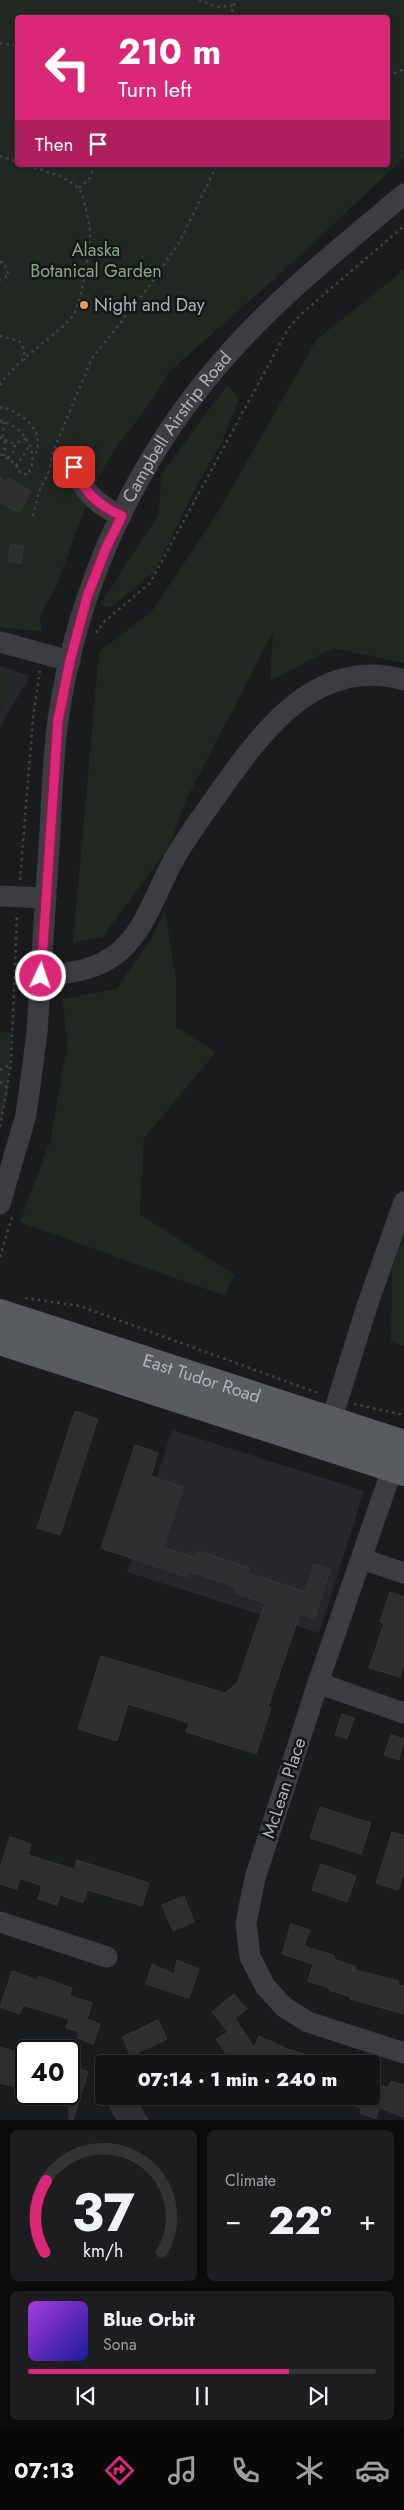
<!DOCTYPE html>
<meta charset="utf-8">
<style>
:root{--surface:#141416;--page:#1d1d1f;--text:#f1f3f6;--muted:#9d9ea1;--line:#333335;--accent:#db2777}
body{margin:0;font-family:Jost,sans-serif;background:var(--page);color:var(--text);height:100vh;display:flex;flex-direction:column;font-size:19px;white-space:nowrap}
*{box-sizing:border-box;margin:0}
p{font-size:16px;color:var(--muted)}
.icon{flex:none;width:28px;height:28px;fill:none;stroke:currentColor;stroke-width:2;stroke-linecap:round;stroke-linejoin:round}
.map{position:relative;height:2120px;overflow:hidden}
.panel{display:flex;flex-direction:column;gap:10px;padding:10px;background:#0b0b0c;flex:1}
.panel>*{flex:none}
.top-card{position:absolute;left:15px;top:15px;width:375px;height:152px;border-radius:5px;box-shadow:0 1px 4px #0004,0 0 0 1px var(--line);background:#db2777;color:#fff;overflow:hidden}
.speed{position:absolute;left:15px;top:2040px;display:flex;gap:10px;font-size:25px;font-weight:700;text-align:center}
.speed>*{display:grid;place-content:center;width:65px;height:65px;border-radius:50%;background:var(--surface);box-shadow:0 1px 4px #0004,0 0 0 1px var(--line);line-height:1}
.speed .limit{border:2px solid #111;border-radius:8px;background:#fff;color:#111}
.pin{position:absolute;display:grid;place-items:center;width:42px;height:42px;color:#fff;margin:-21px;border-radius:10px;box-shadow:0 2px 8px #0006}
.me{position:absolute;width:55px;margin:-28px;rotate:3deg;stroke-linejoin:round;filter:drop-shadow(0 0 4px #0008)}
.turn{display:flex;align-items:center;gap:18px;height:105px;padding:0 20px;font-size:22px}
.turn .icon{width:65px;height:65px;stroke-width:2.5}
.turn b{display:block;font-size:35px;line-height:42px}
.then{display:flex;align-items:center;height:48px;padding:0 20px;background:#0003;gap:10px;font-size:19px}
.big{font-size:38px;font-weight:800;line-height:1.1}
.panel .tile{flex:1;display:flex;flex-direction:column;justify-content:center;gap:8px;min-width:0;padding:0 18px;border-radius:8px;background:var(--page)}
.panel .dial{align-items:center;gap:0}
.dial svg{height:130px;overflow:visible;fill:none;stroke:var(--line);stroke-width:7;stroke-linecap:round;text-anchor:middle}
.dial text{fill:var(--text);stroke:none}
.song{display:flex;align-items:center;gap:15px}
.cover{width:60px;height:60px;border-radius:8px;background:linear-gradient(135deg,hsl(280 70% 55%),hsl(240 70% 35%))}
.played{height:5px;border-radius:2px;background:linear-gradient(90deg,var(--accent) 75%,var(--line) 75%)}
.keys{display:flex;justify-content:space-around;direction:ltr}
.heat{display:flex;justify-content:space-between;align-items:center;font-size:28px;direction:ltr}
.panel .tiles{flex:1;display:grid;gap:10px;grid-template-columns:1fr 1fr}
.tile:last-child{grid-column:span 2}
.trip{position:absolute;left:95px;top:2055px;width:285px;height:50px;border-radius:5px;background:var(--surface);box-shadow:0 1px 4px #0004,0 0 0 1px var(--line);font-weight:800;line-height:50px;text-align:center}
.tab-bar{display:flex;height:80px;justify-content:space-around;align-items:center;background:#080809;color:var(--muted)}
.tab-bar .icon{width:35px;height:35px}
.tab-bar .on{color:var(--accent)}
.tab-bar b{font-size:22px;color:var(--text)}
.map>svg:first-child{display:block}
</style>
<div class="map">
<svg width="404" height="2120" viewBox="0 0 404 2120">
<rect width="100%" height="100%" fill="#1a1b1d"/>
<g fill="#26272a">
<path d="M0 666 30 676 0 726Z"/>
<path d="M172 1430 364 1491 319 1633 127 1572Z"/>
</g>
<g fill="#202821" fill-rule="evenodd">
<path d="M0 0H404V158L279 275 169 372 145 410 117 446 92 489 57 585 40 616 42 632 0 627ZM18 18H388V165H18Z"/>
<path d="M404 270V663L333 648 270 681 273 632 187 798 168 849 103 936 73 943 99 652 153 610 215 517 317 339Z"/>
<path d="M227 385 239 398 223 440 199 482 154 572 110 608 100 604 159 514 161 475Z"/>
<path d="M0 674H7L8 698 0 714Z"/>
<path d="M165 911 176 977V1027L216 1052 144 1138 140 1214 234 1275 225 1296 20 1222 50 1141 67 1048 63 999 116 989 150 941Z"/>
<path d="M0 1032 11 1033 8 1095 0 1122Z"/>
<path d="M404 1238V1346L391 1340 392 1268Z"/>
</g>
<g fill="#2e2e30" stroke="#353538">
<path d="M0 477 6 481 8 478 31 491 19 513 0 502Z"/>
<path d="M11 544 24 546 21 563 8 561Z"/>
<path d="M75 1411 98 1419 60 1535 37 1528Z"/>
<path d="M135 1445 158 1453 151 1476 183 1487 163 1547 196 1558 198 1551 250 1568 248 1573 305 1592 314 1564 330 1569 314 1619 300 1614 268 1707 271 1708 256 1754 186 1732 189 1723 128 1704 117 1741 78 1729 101 1656 225 1693 237 1683 265 1603 235 1593 237 1587 189 1571 187 1577 101 1548Z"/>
<path d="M390 1592 404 1597V1663L400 1677 369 1668 384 1623 380 1622Z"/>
<path d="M342 1714 354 1718 347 1739 335 1735Z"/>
<path d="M391 1735 404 1739 399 1760 384 1755Z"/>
<path d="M320 1807 371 1823 361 1854 310 1838Z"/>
<path d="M392 1832 404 1836V1873L398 1890 376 1883Z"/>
<path d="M10 1837 31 1844 28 1855 74 1869 77 1860 149 1883 142 1906 87 1890 83 1903 60 1895 57 1905 38 1899 42 1886 20 1878 17 1889 0 1884V1867Z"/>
<path d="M321 1864 356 1876 347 1902 312 1890Z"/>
<path d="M184 1896 194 1922 173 1931 162 1905Z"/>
<path d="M291 1924 310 1930 304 1946 335 1956 334 1959 356 1967 355 1970 399 1981 398 1984 404 1986V2014L350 1999 351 1997 329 1990 330 1988 308 1981 313 1964 282 1954Z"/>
<path d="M177 1960 199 1969 189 1998 146 1984 152 1964 174 1974Z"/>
<path d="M12 1971 37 1980 38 1976 72 1988 70 1996 92 2003 87 2019 100 2024 93 2044 77 2038 79 2032 66 2028 69 2019 23 2005 20 2014 0 2007Z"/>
<path d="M234 1994 247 2009 235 2018 254 2047 259 2036 285 2048 325 2061 324 2064H245L247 2062 232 2054 228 2057 216 2039 228 2032 212 2012Z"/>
<path d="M158 2020 167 2039 131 2056 122 2037Z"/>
<path d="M0 2047 25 2054 15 2087 0 2083Z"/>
<path d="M69 2066 88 2072 73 2120H69Z"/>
<path d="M391 2081 404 2085V2117L379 2108 376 2119 360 2113 361 2108 334 2099V2096H371V2083L388 2088Z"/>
<path d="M121 2096H134L148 2120H117L108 2104Z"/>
</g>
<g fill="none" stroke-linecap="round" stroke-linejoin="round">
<g stroke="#424448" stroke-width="2.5" stroke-dasharray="2.5 4" stroke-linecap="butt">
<path d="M199 0 218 7 234 5"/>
<path d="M230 18 234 5 238 0"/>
<path d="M0 43 18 46"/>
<path d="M388 76 404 69"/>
<path d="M0 156 18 162"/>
<path d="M79 188 90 178 94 165"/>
<path d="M0 262 4 263 9 275 0 280"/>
<path d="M0 336 19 341 24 349 25 360"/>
<path d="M0 385C17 359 51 340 72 317 81 307 90 249 90 235 90 221 85 207 82 193 72 177 44 171 26 165"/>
<path d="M0 408 3 407C24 415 46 430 35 456"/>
<path d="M0 421C24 426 42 454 27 475L18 471 16 464 0 454"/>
<path d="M0 437 5 441 4 456"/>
<path d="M3 437 4 422"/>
<path d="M5 440 15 444"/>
<path d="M8 458 14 451 15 444 26 438"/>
<path d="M16 466 30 445"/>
<path d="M33 516 39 491 49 471 53 452 92 358 145 292 179 243 217 165"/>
<path d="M96 633 104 622 150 583 288 329 300 315 404 226"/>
<path d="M20 880 33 718 40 669"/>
<path d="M0 1070 11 1064"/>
<path d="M0 1082 7 1087"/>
<path d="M0 1127 11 1064 17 913"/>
<path d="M0 1257 12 1217"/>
<path d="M25 1298 80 1306 318 1393"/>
<path d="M354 1404 404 1415"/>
</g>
<g stroke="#3c3d41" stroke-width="21">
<path d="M74 467C83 492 98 505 121 516"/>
<path d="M0 642 70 661"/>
<path d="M0 896 46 898"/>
<path d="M41 976C69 973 97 971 120 951 148 927 158 885 177 854 190 832 206 811 220 791 263 730 318 655 404 680"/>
<path id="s1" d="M0 1204 26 1115 37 1033C42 965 46 898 50 831 52 794 53 756 58 720 77 588 135 460 223 360 276 298 342 247 404 194"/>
<path d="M327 1434 368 1303 404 1202"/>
<path d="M397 1455 318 1683 255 1878 246 1923 250 1957 265 1986 284 2007 308 2022 404 2053"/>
<path d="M362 1559 404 1573"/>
<path d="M318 1683 404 1713"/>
<path d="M0 1922 107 1957"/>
</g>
<g stroke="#585b60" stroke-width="28">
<path id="s2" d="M0 1313 404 1444"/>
<path d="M0 1341 404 1472"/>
</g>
</g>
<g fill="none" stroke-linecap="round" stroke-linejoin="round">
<g stroke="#8e194d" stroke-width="12">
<path id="route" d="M41 976 58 720 70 661 87 597 106 548 122 516C98 505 83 492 74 467"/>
</g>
<use href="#route" stroke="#db2777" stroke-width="9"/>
</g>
<circle fill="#e89c47" stroke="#151618" stroke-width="2" cx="84" cy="305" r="5"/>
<g text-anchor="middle" stroke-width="5" stroke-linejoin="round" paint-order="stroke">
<g font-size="18" fill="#89a586" stroke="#151618">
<text x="96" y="256">Alaska<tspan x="96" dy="21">Botanical Garden</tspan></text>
</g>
<g font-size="18" fill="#aeb4bb" stroke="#151618" text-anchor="start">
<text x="94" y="311">Night and Day</text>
</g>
<g font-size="18" fill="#aeb4bb" stroke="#151618">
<text dy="6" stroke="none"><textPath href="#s1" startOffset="809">Campbell Airstrip Road</textPath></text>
<text dy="6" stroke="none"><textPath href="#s2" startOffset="212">East Tudor Road</textPath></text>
<text transform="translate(284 1788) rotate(-72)" y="6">McLean Place</text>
</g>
</g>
</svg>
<div class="speed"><div class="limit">40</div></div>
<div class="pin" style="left:74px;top:467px;background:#d93025"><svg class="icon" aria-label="arrive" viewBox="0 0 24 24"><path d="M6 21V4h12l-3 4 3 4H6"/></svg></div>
<svg class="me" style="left:41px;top:976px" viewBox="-20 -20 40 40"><circle r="17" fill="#db2777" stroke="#fff" stroke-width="3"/><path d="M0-11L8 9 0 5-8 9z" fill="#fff"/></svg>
<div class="trip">07:14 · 1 min · 240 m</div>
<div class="top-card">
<div class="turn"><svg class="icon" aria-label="left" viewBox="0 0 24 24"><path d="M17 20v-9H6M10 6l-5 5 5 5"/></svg><div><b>210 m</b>Turn left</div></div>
<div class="then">Then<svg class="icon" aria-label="arrive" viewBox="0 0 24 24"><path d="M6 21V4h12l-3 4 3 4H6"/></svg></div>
</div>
</div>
<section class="panel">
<div class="tiles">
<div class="tile dial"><svg viewBox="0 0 100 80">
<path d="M14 69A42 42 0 1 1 86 69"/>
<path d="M14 69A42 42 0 0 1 15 25" stroke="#db2777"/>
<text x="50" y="56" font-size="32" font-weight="700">37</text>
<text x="50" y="72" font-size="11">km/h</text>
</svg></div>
<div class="tile"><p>Climate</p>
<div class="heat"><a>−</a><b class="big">22°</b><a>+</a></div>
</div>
<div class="tile">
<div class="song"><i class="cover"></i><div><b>Blue Orbit</b><p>Sona</p></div></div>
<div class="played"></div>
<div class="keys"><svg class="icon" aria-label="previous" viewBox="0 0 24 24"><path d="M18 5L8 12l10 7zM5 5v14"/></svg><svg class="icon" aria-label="pause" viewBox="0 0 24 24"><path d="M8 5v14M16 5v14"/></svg><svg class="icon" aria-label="next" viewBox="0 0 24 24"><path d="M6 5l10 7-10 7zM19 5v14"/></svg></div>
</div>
</div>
</section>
<nav class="tab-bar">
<b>07:13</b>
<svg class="icon on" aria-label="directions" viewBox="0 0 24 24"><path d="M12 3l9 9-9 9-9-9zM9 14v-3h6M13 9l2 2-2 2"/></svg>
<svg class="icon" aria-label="music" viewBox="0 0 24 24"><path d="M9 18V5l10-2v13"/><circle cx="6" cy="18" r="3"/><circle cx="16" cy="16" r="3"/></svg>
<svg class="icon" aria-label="phone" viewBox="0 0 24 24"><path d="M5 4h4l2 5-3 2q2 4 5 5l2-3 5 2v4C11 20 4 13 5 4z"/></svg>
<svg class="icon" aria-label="climate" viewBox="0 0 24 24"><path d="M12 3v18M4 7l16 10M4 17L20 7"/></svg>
<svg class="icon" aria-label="car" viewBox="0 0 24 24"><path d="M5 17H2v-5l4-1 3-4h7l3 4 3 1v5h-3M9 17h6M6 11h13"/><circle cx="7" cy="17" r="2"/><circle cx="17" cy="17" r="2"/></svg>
</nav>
